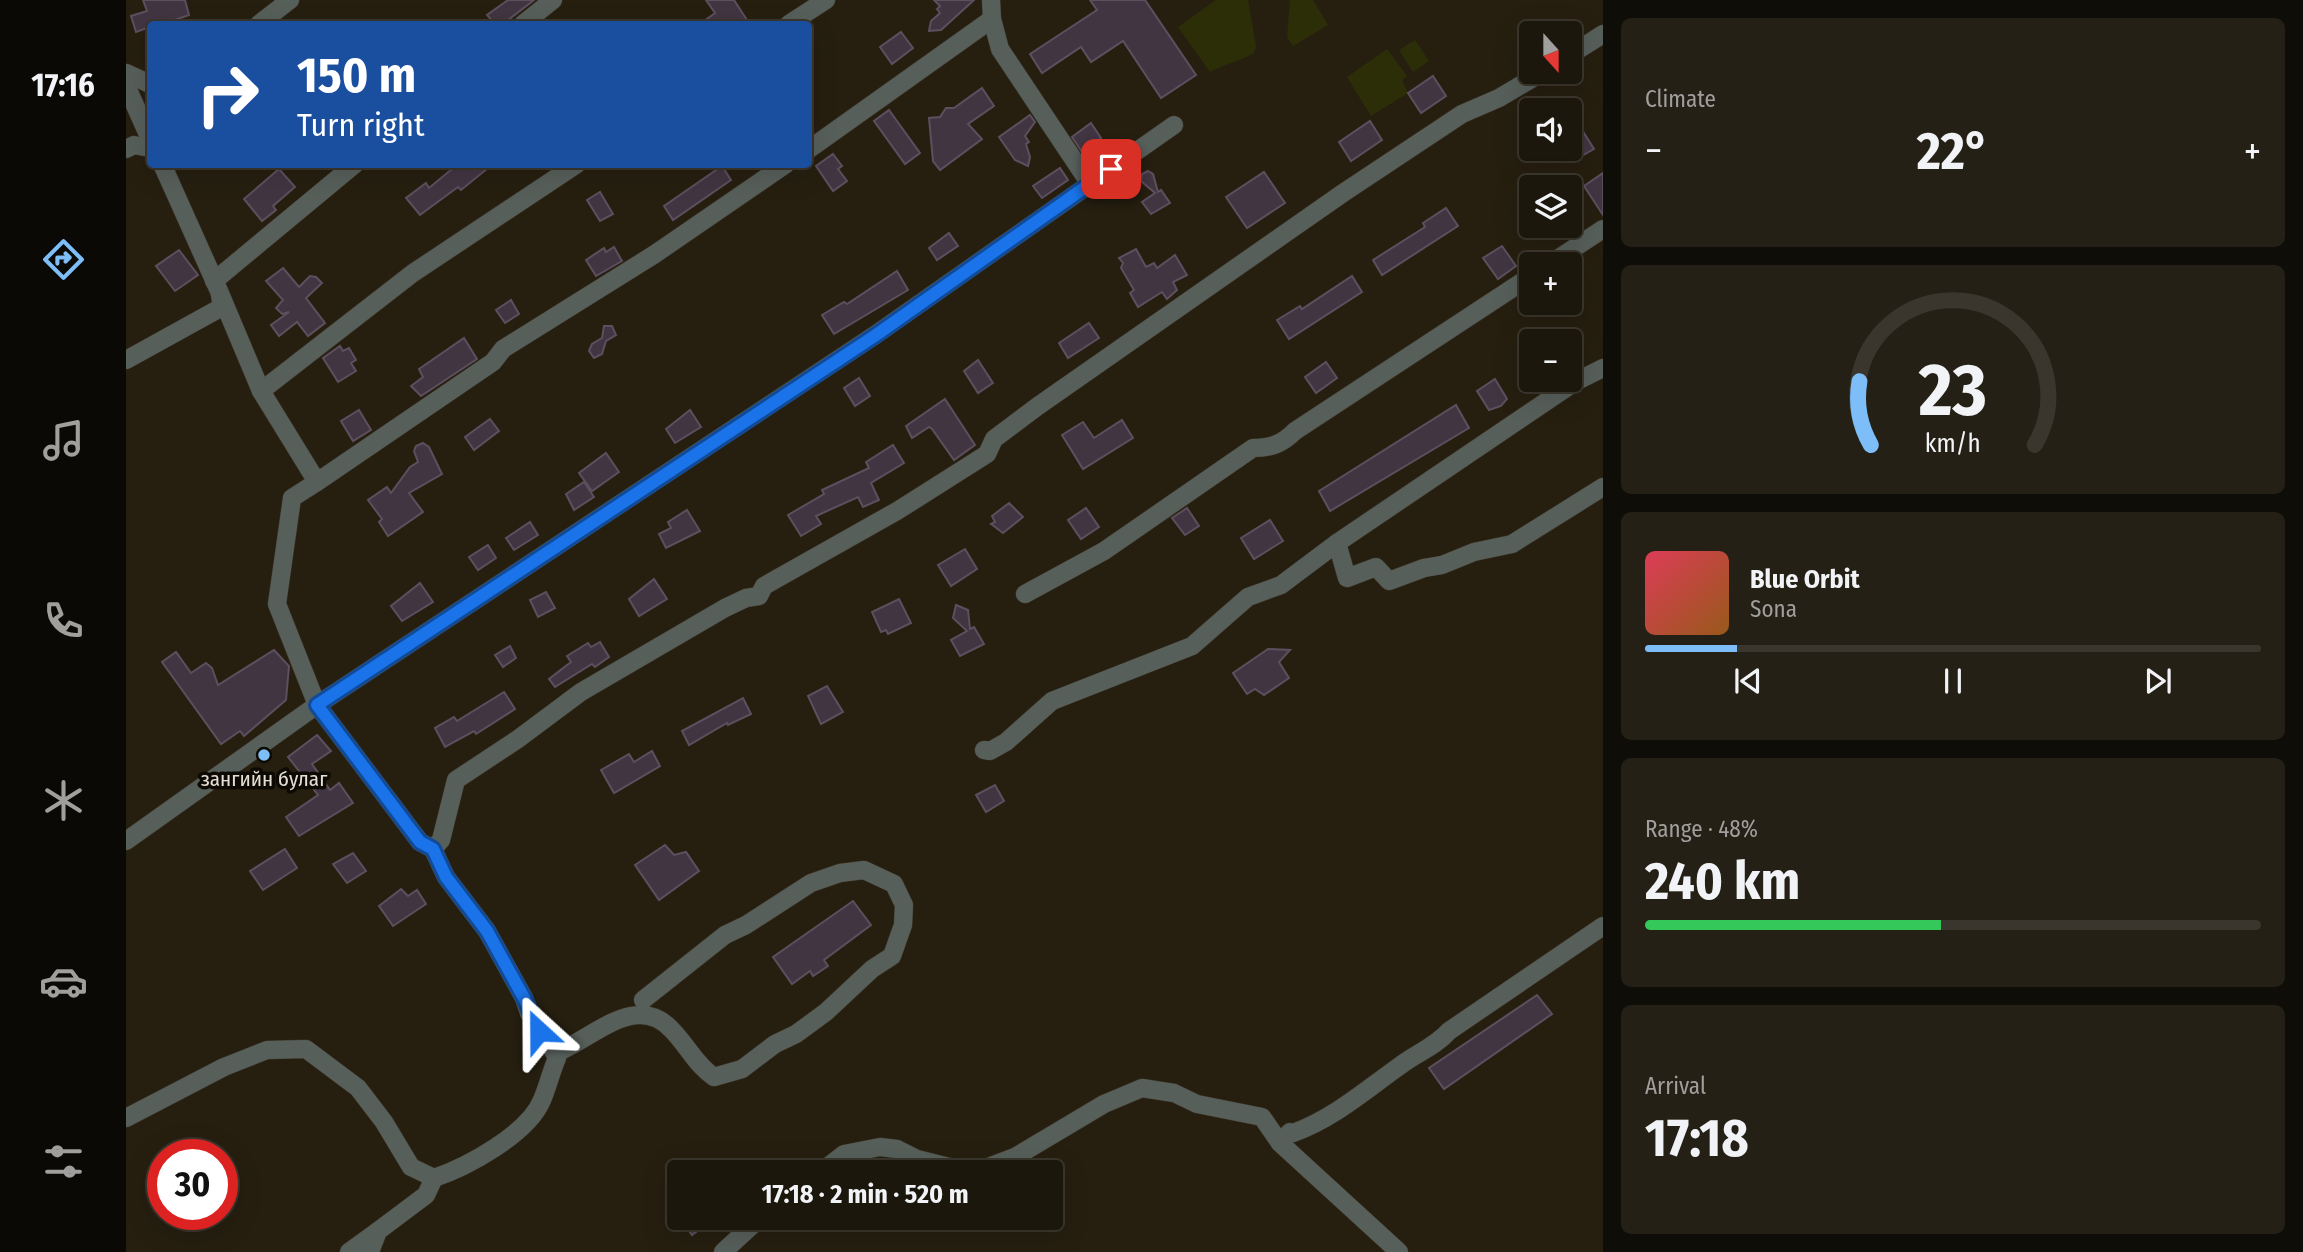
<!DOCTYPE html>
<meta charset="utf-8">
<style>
:root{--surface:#1c170c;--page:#252015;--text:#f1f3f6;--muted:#a09f9d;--line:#3a362d;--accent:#7dbef9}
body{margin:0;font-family:"Fira Sans Condensed",sans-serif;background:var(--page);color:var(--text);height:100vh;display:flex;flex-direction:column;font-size:26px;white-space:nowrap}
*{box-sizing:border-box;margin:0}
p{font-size:23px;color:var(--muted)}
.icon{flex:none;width:38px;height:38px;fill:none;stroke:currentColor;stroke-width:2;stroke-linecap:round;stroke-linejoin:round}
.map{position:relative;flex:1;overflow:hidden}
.drawer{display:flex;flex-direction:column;gap:18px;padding:18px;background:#0f0d07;width:700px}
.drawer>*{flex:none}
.top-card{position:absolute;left:21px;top:21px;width:665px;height:147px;border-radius:7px;box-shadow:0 7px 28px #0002,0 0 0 2px var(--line);background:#1a4fa0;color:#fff;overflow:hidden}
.needle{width:46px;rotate:159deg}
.controls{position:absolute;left:1393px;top:21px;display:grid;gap:14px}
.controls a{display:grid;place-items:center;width:63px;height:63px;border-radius:7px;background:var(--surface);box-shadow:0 7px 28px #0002,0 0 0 2px var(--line);font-size:35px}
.speed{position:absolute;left:21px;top:1139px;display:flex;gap:14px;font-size:35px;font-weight:700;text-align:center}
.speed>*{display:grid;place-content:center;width:91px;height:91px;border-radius:50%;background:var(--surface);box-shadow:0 7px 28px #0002,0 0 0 2px var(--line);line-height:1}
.speed .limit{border:10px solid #d22;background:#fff;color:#111}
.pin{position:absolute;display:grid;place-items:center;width:60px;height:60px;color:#fff;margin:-30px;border-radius:14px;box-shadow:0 4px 10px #0006}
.me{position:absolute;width:77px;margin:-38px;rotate:336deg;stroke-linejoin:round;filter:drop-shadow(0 0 5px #0008)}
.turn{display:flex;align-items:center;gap:24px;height:147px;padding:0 35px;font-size:32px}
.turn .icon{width:91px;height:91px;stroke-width:2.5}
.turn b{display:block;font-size:49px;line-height:60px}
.big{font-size:52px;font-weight:700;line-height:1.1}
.drawer .tile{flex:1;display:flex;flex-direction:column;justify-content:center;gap:10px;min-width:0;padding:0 24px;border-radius:10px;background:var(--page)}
.drawer .dial{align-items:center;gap:0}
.dial svg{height:182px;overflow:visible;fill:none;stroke:var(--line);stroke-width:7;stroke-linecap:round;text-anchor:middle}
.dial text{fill:var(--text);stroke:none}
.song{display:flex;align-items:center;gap:21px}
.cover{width:84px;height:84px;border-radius:10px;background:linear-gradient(135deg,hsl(350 70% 55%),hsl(30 70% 35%))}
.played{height:7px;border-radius:4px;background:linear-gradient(90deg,var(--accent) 15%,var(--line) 15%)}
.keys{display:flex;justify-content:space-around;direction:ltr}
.heat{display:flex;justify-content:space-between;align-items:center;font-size:38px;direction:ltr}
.charge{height:10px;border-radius:5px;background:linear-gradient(90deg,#34c759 48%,var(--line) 0)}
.trip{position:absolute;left:541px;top:1160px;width:396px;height:70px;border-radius:7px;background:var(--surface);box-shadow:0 7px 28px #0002,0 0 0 2px var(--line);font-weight:700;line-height:70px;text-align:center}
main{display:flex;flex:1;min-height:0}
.tab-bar{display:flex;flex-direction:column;width:126px;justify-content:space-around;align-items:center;background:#0b0905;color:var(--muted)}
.tab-bar .icon{width:49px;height:49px}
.tab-bar .on{color:var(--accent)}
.tab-bar b{font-size:32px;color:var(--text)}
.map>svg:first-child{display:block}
</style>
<main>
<nav class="tab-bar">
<b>17:16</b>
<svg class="icon on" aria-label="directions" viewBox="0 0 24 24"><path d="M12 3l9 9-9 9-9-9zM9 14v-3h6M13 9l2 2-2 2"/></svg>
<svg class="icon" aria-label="music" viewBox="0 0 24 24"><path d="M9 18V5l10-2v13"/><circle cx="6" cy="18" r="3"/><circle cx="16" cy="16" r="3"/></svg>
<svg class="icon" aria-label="phone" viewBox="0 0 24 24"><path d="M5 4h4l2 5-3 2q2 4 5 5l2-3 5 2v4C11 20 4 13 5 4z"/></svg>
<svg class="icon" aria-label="climate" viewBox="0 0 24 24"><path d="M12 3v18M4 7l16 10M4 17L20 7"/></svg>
<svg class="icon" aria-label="car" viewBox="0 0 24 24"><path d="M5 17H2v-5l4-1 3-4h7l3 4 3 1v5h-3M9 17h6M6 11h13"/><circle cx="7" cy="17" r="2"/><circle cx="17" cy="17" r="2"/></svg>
<svg class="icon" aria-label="filters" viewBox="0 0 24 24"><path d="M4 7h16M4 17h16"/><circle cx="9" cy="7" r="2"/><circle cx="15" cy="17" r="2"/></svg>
</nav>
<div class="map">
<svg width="1477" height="1252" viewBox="0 0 1477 1252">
<rect width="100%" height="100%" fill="#261f10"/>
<g fill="#2c2e08">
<path d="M1090 0H1122L1130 46 1128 53C1114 61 1099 64 1084 72L1052 27Z"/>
<path d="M1164 0H1187L1202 25 1167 46 1161 37Z"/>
<path d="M1289 40 1303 61 1287 72 1273 50Z"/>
<path d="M1261 49 1281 76 1276 80 1282 93 1245 116 1221 77Z"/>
</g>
<g fill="#413542" stroke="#5d4f5e" stroke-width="2">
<path d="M17 0H59L63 15 37 24H24V27L10 32 5 16 21 11Z"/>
<path d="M382 0H408L377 24H369L361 15Z"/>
<path d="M580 0H608L621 20 613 24H574L589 13Z"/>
<path d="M808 0H848L815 30 803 31 805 21 814 13 811 9 814 6Z"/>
<path d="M964 0H1019L1070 75 1035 98 997 41 965 62 955 47 916 73 904 54 971 10Z"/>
<path d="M775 32 787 48 766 64 754 47Z"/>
<path d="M1307 76 1320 96 1295 113 1282 93Z"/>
<path d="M856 88 868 106 842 124 856 139 814 170 807 161 803 118 814 117 820 108H828Z"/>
<path d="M763 110 794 153 779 164 748 121Z"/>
<path d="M1444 111 1468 149 1452 158 1444 144Z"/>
<path d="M904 115 909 122 899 136 903 142 900 144 904 157 902 166 889 160 873 137Z"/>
<path d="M1244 121 1256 140 1225 161 1213 142Z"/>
<path d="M965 123 975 138 956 152 946 137Z"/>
<path d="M707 154 716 166 712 169 721 181 707 191 690 166Z"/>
<path d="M332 164H367L335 190 332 187 294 215 280 198 300 183 303 188Z"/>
<path d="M596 166 605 180 547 220 538 206Z"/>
<path d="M934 168 942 180 916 198 907 186Z"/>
<path d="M153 169 169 187 147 206 150 210 136 221 118 199Z"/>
<path d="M1022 171 1027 174 1032 192 1035 190 1044 203 1025 214 1016 202 1029 193 1015 181 1016 174Z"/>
<path d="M1138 172 1159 203 1121 228 1100 197Z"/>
<path d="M1477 173V215L1458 186Z"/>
<path d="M474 192 487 214 474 221 461 200Z"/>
<path d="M1320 208 1332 226 1256 275 1247 260 1299 227 1297 223Z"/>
<path d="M823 233 832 246 811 260 803 248Z"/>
<path d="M1376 246 1390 266 1372 279 1357 258Z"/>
<path d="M488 247 496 261 470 276 460 260 478 248 480 252Z"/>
<path d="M1010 249 1020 267 1028 263 1031 268 1049 255 1061 275 1047 282 1051 290 1041 299 1036 292 1012 307 1004 293 1008 290 995 268 997 263 993 258Z"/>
<path d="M53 250 72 275 49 291 30 266Z"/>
<path d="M157 268 173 287 184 276 190 277 196 283 180 298 199 323 182 336 171 322 153 336 145 325 163 312 156 314 150 308 157 300 140 281Z"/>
<path d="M771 271 782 290 708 334 696 315 718 302 721 304Z"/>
<path d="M1226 276 1236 292 1163 339 1151 320 1174 306 1176 309Z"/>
<path d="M385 300 393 314 379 323 370 310Z"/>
<path d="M963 323 973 338 942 358 933 343Z"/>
<path d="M478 326H486L490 335 480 341 476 354 468 358 463 351 466 344 476 338Z"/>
<path d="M338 338 351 359 295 396 285 386 297 377 293 369Z"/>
<path d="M214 346 217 351 223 348 230 360 225 363 230 371 212 382 197 358Z"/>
<path d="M852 360 867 383 852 393 838 371Z"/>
<path d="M1200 362 1211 378 1190 393 1179 377Z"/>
<path d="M733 378 744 396 729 406 718 388Z"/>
<path d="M1369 379 1381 399 1375 406 1363 410 1351 391Z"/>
<path d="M819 399 849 445 828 460 806 429 803 427 786 438 780 426Z"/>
<path d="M1330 405 1343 428 1204 511 1193 491Z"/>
<path d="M233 410 245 430 227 441 215 421Z"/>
<path d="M564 410 575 427 549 443 540 429Z"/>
<path d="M364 419 373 431 348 450 339 437Z"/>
<path d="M996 420 1007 438 957 469 936 435 957 422 968 438Z"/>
<path d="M297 443 303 447 316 474 283 493 297 512 262 536 253 522 256 519 242 500 261 487 265 493 284 467 292 462 288 451 290 446Z"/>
<path d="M767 445 778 463 745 483 753 500 737 507 732 497 690 516 695 524 675 536 662 515 698 494 696 490 743 468 740 462Z"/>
<path d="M480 453 493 472 466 491 453 473Z"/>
<path d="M458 482 468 497 448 510 440 494Z"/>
<path d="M883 503 897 517 877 533 865 524 869 522 866 516Z"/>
<path d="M960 508 973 527 955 539 942 520Z"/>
<path d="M1061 508 1073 526 1059 535 1046 518Z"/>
<path d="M561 510 574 531 540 548 533 534 545 528 542 522Z"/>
<path d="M1144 520 1157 541 1128 559 1115 538Z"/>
<path d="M404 522 412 535 388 550 380 538Z"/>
<path d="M362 545 370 558 352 570 343 557Z"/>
<path d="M839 549 851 569 825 586 812 565Z"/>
<path d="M528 579 541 599 513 616 503 599Z"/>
<path d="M294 583 307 602 276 621 265 606Z"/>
<path d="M420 592 429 608 412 617 404 600Z"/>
<path d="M773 599 785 623 762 634 760 630 755 632 746 612Z"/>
<path d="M830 605 842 610 844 629 848 627 858 644 834 656 825 640 841 631 827 618Z"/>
<path d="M474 642 483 657 469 667 466 664 429 687 423 679 445 662 441 656 462 643 465 647Z"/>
<path d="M384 646 390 658 377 667 369 655Z"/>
<path d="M1142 649 1164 650 1153 662 1163 678 1138 695 1129 689 1121 694 1107 673Z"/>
<path d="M148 650 163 666 160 700 118 736 114 731 95 744 36 662 50 652 65 673 80 663 86 668 92 685Z"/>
<path d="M701 686 717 712 695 724 682 696Z"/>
<path d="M378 692 389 709 350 734 348 731 319 747 309 728 328 717 331 721Z"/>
<path d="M617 698 625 714 602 725 601 723 563 745 556 731Z"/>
<path d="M191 735 205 751 186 764 204 790 213 783 227 803 173 836 160 817 192 795 162 757Z"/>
<path d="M526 751 534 766 488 793 475 770 503 754 508 762Z"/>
<path d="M869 785 878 801 860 812 850 795Z"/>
<path d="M539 845 548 855 560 852 573 871 533 900 509 865Z"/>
<path d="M159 849 171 868 137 890 124 871Z"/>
<path d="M227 853 240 871 221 883 207 864Z"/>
<path d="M275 889 282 896 291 890 300 904 267 926 253 906Z"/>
<path d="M727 901 745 925 698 960 702 966 687 976 684 971 666 984 647 957Z"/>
<path d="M1411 995 1426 1014 1318 1089 1303 1068Z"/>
<path d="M565 1218H588L566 1235 558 1224Z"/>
</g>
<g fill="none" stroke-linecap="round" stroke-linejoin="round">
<g stroke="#413a2c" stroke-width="19">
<g id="minor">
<path d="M865 0 866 19 874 49 964 184"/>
<path d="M133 24 164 0"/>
<path d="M397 24 427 0"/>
<path d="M663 24 700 0"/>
<path d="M1444 55 1477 34"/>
<path d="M0 73 24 84"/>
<path d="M0 85 24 139"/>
<path d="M0 149 8 145 24 148"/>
<path d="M682 150 866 19"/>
<path d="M1424 264 1477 229"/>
<path d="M88 281 229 164"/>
<path d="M0 360 96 307 94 295"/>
<path d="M135 391 287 273 451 164"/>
<path d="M191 482 367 362 377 349 529 254 660 164"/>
<path d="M1211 543 1449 382 1477 368"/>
<path d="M899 594 978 551 1127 448C1145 448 1156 444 1169 431L1405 276"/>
<path d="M858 750 864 751 880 742 926 701 1066 646 1122 597 1155 585 1211 543 1221 578 1250 567 1263 581 1298 568 1316 565 1348 552 1386 544 1477 487"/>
<path d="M0 841 191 705 151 604 166 498 191 482 135 391 93 291 36 164"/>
<path d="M307 849 315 840 330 780 392 739 455 692 599 608 620 598 633 596 638 586 771 511 861 454 868 439 912 406 1217 193 1336 114 1373 98 1417 72"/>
<path d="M429 1053C464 1041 509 991 545 1029 561 1045 570 1065 588 1077L616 1069 649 1044 670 1034 700 1012 746 969 766 956 777 925 778 905 768 884 738 870 714 873 685 883 620 925 599 935 517 1000"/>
<path d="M0 1118 98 1067 141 1050 180 1049 232 1088 258 1122 285 1167 308 1178C341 1167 402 1134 416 1100 422 1086 425 1072 431 1058 424 1043 413 1031 407 1014L403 1013 398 998 361 931 320 877 307 849 294 842 191 705 749 335 1048 125"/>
<path d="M1154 1143 1164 1132 1167 1133C1207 1119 1241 1089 1275 1065 1291 1053 1310 1046 1323 1031L1477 926"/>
<path d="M695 1172 718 1154 754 1147 771 1149 791 1159 827 1168H860L889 1157 978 1104 1016 1088 1048 1093 1071 1104 1136 1117 1154 1143 1273 1252"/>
<path d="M223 1252 252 1231"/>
<path d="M244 1252 252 1231 300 1195 308 1178"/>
<path d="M597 1252 634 1218"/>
</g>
</g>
<use href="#minor" stroke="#575f5b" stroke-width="18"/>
</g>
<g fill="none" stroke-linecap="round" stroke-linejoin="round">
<g stroke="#114b97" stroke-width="18">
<path id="route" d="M413 1031 398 998 361 931 320 877 307 849 294 842 191 705 750 335 985 169"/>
</g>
<use href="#route" stroke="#1a73e8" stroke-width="12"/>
</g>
<circle fill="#7dbef9" stroke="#0d0a04" stroke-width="2.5" cx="138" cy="755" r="7"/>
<g text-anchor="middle" stroke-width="7" stroke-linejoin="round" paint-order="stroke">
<g font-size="21" fill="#e4dfd5" stroke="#0d0a04">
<text x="138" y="786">зангийн булаг</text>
</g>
</g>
</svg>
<div class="controls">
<a><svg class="needle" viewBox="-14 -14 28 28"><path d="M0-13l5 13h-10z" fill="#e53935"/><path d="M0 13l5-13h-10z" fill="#a09f9d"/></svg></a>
<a><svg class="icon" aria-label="sound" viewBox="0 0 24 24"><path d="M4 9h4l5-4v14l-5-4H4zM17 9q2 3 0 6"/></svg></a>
<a><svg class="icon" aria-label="layers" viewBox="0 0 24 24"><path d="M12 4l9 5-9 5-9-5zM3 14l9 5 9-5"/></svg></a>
<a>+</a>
<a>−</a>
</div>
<div class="speed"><div class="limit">30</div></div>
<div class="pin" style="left:985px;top:169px;background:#d93025"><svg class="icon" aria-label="arrive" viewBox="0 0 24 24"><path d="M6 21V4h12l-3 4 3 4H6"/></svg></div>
<svg class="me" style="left:413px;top:1031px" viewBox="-20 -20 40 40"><path d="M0-17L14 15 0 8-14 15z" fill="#1a73e8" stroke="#fff" stroke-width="4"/></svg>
<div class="trip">17:18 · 2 min · 520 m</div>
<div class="top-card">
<div class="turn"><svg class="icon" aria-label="right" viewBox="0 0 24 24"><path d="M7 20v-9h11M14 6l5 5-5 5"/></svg><div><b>150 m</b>Turn right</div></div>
</div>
</div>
<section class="drawer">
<div class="tile"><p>Climate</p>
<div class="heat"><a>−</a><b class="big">22°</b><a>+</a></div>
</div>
<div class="tile dial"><svg viewBox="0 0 100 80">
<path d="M14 69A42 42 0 1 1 86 69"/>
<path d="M14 69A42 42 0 0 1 9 41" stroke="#7dbef9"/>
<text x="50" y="56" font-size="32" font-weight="700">23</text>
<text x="50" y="72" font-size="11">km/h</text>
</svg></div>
<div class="tile">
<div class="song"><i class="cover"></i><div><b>Blue Orbit</b><p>Sona</p></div></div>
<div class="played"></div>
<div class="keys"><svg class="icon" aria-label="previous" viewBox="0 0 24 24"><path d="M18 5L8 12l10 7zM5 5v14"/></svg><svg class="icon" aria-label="pause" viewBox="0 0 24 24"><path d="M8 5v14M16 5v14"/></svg><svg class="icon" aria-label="next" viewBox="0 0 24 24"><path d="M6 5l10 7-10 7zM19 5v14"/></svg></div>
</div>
<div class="tile"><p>Range · 48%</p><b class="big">240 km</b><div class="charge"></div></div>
<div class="tile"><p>Arrival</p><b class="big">17:18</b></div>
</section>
</main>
